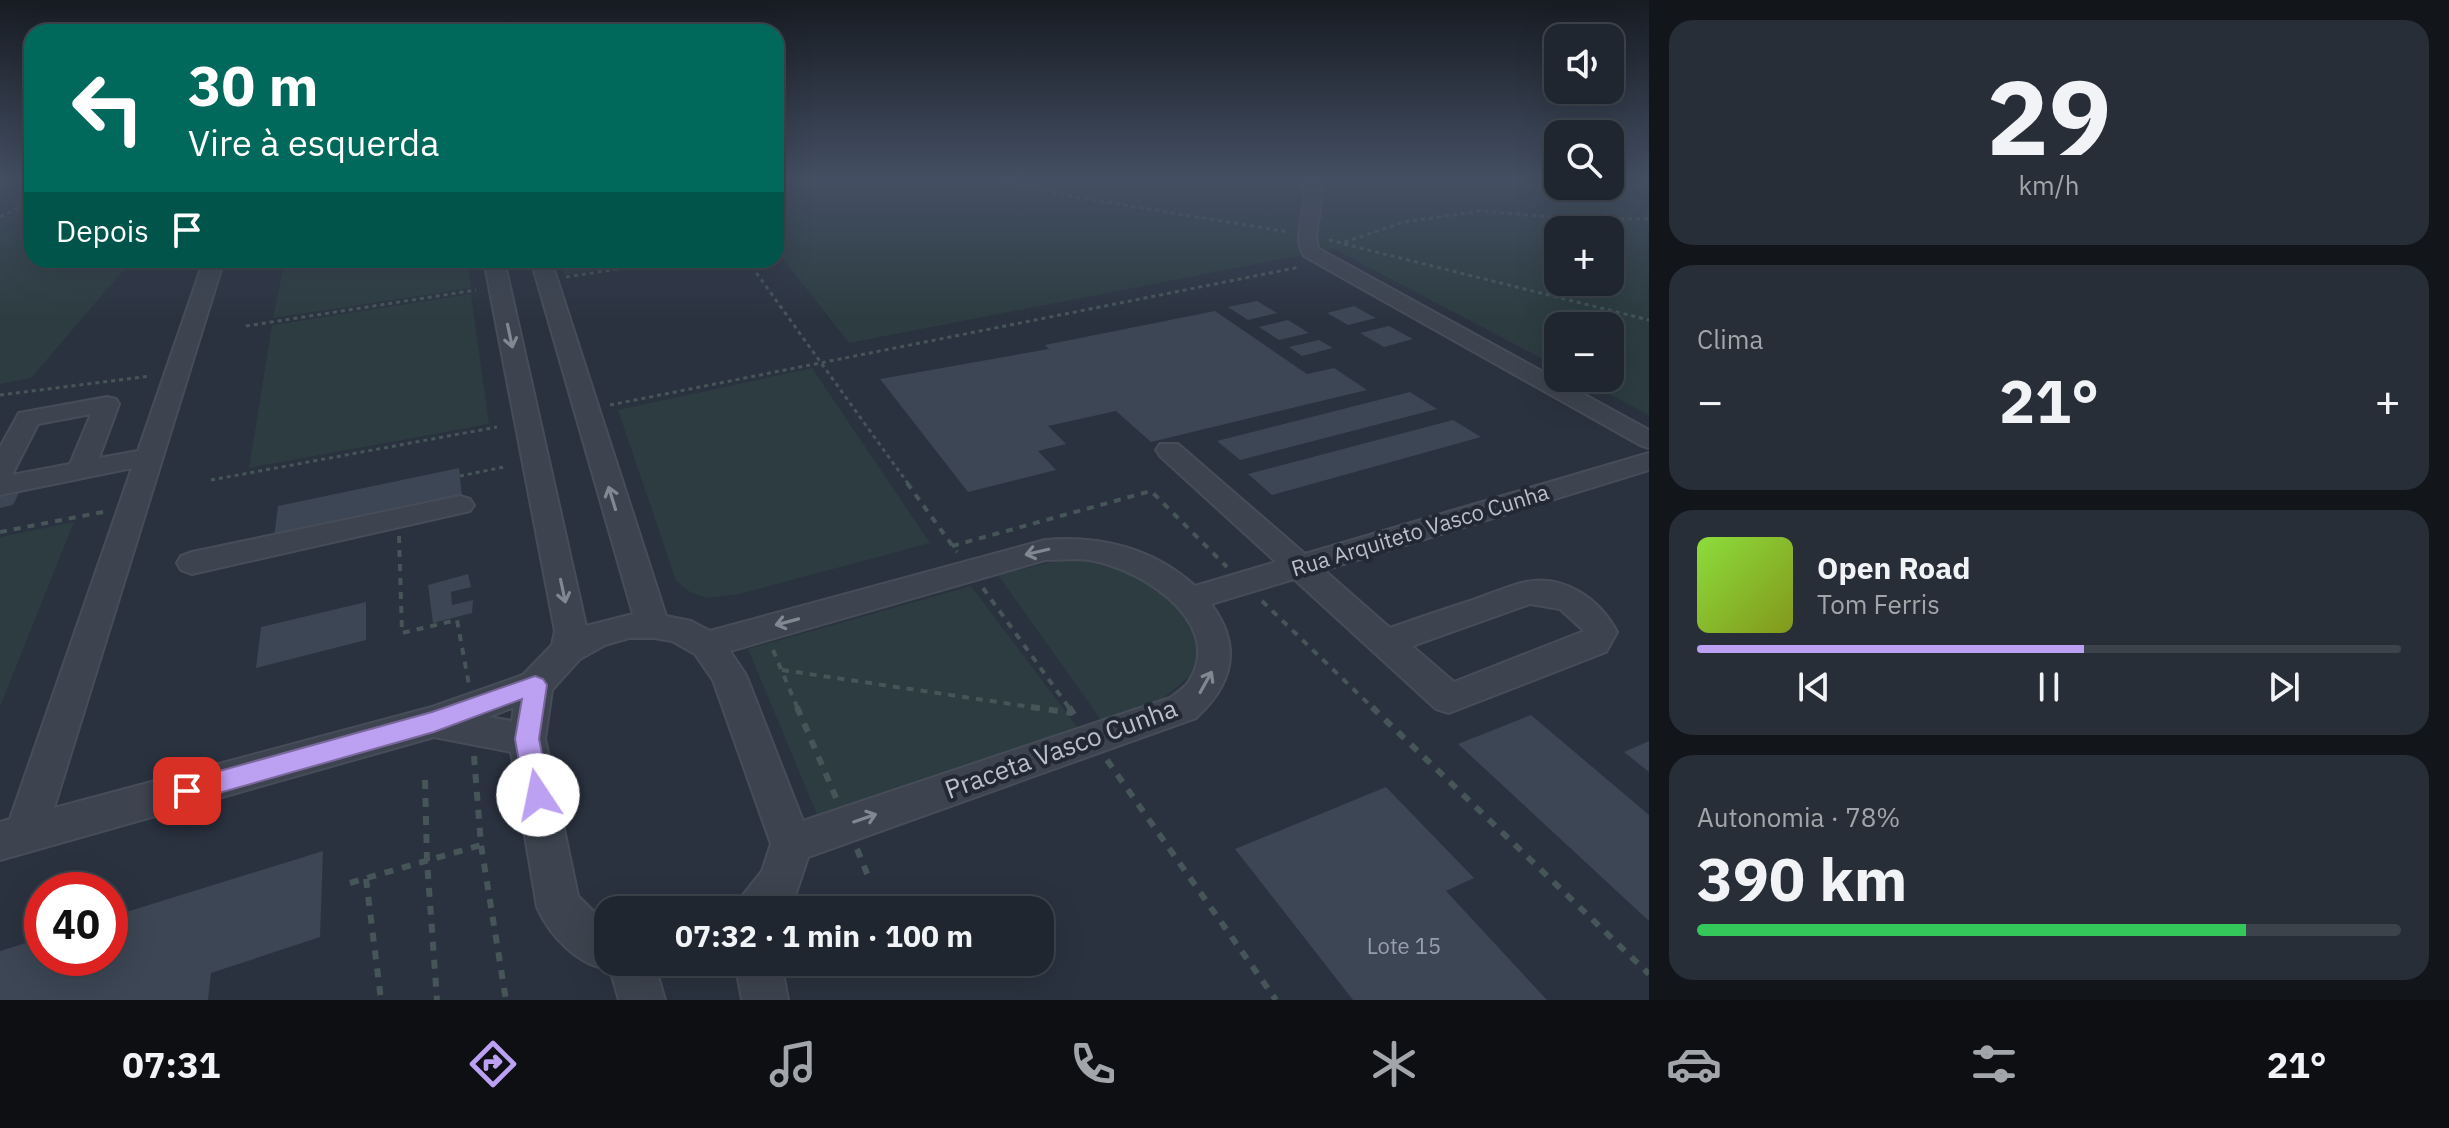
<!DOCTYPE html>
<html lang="pt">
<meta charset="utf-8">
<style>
:root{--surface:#20262f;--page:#282e37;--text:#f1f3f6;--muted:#a2a5aa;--line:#3d434b;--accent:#bca0f2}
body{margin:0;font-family:"IBM Plex Sans",sans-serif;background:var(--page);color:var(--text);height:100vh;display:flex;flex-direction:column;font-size:30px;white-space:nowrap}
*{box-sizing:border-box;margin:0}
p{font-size:26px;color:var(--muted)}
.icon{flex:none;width:44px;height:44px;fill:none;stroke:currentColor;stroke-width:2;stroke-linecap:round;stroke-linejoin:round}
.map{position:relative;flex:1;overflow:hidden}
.sheet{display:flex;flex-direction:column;gap:20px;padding:20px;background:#12151a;width:800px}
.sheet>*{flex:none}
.guide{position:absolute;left:24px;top:24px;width:760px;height:244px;border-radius:24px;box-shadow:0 8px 32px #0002,0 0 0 2px var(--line);background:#00695c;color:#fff;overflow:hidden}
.fabs{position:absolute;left:1544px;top:24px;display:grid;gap:16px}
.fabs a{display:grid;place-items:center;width:80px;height:80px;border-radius:16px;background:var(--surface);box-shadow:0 8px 32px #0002,0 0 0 2px var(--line);font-size:40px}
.speed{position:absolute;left:24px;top:872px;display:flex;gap:16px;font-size:40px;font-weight:700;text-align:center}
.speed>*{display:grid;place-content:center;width:104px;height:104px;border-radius:50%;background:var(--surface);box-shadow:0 8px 32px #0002,0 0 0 2px var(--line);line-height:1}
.speed .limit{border:12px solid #d22;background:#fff;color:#111}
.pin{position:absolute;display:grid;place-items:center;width:68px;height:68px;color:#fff;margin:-34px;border-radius:16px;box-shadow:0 4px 12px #0006}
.me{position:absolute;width:88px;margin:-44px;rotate:349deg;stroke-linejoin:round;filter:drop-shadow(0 0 6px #0008)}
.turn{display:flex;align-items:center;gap:28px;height:168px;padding:0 32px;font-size:36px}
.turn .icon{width:104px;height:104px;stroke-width:2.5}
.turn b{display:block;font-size:56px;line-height:68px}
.then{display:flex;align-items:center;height:76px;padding:0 32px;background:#0003;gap:16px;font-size:30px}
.big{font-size:60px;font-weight:700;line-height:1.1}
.sheet .card{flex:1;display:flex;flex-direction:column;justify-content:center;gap:12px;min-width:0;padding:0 28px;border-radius:24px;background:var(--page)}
.sheet .dial{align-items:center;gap:0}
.dial b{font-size:104px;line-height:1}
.song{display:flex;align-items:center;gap:24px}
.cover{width:96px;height:96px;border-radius:12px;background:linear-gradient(135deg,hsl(90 70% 55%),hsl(70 70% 35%))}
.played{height:8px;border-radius:4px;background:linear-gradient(90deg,var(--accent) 55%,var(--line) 55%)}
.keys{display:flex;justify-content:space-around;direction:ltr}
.heat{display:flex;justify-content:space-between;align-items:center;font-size:44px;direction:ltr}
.charge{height:12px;border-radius:6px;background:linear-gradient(90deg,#34c759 78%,var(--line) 0)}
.trip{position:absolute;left:594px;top:896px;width:460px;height:80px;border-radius:24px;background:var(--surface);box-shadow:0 8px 32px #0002,0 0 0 2px var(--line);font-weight:700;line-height:80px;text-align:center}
.tab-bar{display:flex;height:128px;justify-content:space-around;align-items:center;background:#0d0f13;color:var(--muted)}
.tab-bar .icon{width:56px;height:56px}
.tab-bar .active{color:var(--accent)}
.tab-bar b{font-size:36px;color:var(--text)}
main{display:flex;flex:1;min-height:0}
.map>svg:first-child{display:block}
</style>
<main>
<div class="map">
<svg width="1649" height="1000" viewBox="0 0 1649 1000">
<rect width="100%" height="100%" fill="#2a323f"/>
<g fill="#2c3c40" fill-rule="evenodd">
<path d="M0 180H32V260H132L31 378 0 384Z"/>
<path d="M776 180H1558V186H1610V180H1649V415L1579 378H1610V326H1558V367L1334 249 849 343 776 250ZM1558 230H1610V282H1558Z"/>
<path d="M285 260H467L471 288 273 318Z"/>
<path d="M559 260H658L564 275Z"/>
<path d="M471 294 489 424 249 468 272 325Z"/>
<path d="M812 368 930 543 740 594 707 598 690 592 676 581 618 410Z"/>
<path d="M74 522 0 707V537Z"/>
<path d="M1073 557 1108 560 1139 571 1191 612 1200 652 1190 676 1161 700 1101 720 998 575Z"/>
<path d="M971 586 1078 728 818 817 748 649Z"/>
</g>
<g fill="#3c4654">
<path d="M1257 301 1277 313 1248 320 1228 307Z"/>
<path d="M1354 306 1376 318 1348 325 1327 313Z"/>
<path d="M1215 311 1307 374 1334 368 1367 390 1151 442 1116 411 1048 426 1066 444 1038 451 1056 470 968 492 880 379 1049 349 1045 345Z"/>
<path d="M1288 320 1309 333 1279 340 1259 327Z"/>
<path d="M1389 326 1413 339 1384 347 1360 333Z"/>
<path d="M1319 340 1333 348 1302 356 1289 347Z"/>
<path d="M1410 392 1437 409 1240 460 1217 441Z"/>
<path d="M1453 420 1481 437 1272 495 1248 474Z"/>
<path d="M459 468 462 496 274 537 278 506Z"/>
<path d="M21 489 13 505 0 508V493Z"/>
<path d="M468 574 471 587 451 592 452 605 473 600 472 613 433 623 428 585Z"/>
<path d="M366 602V640L256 668 261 627Z"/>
<path d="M1531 715 1649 815V921L1458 744Z"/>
<path d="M1649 741V772L1624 752Z"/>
<path d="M1386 787 1474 878 1446 891 1547 1000H1353L1235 849Z"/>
<path d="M323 851 320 937 211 973 208 1000H0V951L42 938V958H110V917Z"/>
</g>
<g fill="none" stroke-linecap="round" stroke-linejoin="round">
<g stroke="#474d58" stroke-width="4">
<g id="minor">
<path d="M1302 180H1318C1328 205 1310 230 1319 249L1649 430V448L1640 445 1304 256C1290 232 1311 207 1302 180Z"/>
<path d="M204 260H224L54 808 432 707 523 675 552 645 555 631 484 260H504L586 626 633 614 531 260H551L666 616 691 621 710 631 1045 540C1100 535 1153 548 1195 586L1276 562 1160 456 1156 450 1160 444H1178L1305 554 1649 453V470L1324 570 1390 628C1418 618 1445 609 1473 600 1490 594 1508 586 1526 582 1565 574 1600 600 1617 632L1606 652 1449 713 1436 709 1294 579 1211 604C1243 647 1232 685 1196 718L808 857 795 896 785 910H736L743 895 762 871 771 844 713 680 695 654 672 641 654 638H629L605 645 580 659 552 690 545 739 578 896 608 926V962H654L665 1000H619L610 969C579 967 549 935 537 907L511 752 434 737 0 860V822L10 819 132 468 0 495V447L19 413 107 397 116 399 119 404 99 458 138 451ZM91 414 70 464 12 475 38 424ZM1079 559C1129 561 1229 619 1189 681 1185 688 1176 693 1170 698L803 821 746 675 730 651 1045 560ZM1530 604 1560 609 1584 631 1454 682 1412 646ZM514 707 512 721 489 717Z"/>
<path d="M460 496 470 499 474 505 470 511 192 574 181 570 177 563 181 556 192 552Z"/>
<path d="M735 962H781L788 1000H742Z"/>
</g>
</g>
<g stroke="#455558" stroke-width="3" stroke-dasharray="4 4" stroke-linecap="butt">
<path d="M998 180 1069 196 1289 232"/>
<path d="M0 217 32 201"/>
<path d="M1329 240 1342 243 1404 222 1480 211 1564 218 1649 219"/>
<path d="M1344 244 1649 320"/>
<path d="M747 260 909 485"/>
<path d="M566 277 675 260"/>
<path d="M246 326 476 290"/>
<path d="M0 395 151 376"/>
<path d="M610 405 1300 267"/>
<path d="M460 476 504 467"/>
<path d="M211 480 497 427"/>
</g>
<g stroke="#455558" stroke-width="4" stroke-dasharray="7 7" stroke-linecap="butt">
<path d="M907 483 957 552"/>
<path d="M0 532 108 511"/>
<path d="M399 536 402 633 457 620 469 685"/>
<path d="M952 546 1151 491 1227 567"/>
<path d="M983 588 1070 709"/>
<path d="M1262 601 1374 709"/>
<path d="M773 650 798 709"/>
<path d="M782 670 1045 709"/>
</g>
<g stroke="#455558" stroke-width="6" stroke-dasharray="9 9" stroke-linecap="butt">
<path d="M797 707 837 800"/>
<path d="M1031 707 1072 713"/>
<path d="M1069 707 1076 717"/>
<path d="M1372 707 1649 974"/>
<path d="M474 756 481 845 506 1000"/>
<path d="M1107 760 1276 1000"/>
<path d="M425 780 427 861 437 1000"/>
<path d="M857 849 868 876"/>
<path d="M366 879 381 1000"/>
<path d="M350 883 481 845"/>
</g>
<use href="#minor" fill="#3d444f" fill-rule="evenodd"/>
</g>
<defs><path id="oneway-shaft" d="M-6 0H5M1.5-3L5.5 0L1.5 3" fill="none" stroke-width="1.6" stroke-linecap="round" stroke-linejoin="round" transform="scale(2)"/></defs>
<g stroke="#828892">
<use href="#oneway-shaft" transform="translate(510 336) rotate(78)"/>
<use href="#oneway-shaft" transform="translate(612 498) rotate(-107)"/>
<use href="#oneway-shaft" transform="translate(1037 552) rotate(167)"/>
<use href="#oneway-shaft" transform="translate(563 591) rotate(78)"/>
<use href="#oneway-shaft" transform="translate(787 622) rotate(165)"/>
<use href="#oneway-shaft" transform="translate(1206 682) rotate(-61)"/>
<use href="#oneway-shaft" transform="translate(865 818) rotate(-19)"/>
</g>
<linearGradient id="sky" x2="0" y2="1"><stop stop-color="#171c23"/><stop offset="0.56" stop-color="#444f63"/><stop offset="1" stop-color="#444f63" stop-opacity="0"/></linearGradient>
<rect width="1649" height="320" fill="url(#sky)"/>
<path fill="#bca0f2" stroke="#7a689d" stroke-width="2" d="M535 676 543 679 547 685 539 739 551 795 547 803 538 806 529 803 525 795 515 739 522 699 434 732 187 802 178 799 175 791 178 783 187 780 432 712Z"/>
<g text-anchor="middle" stroke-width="8" stroke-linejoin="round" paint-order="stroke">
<g font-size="22" fill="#babfc9" stroke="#222934">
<text transform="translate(1420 530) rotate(-17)" y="8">Rua Arquiteto Vasco Cunha</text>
</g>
<g font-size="22" fill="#989faa">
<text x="1404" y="954">Lote 15</text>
</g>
<g font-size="26" fill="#babfc9" stroke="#222934">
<text transform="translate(1061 749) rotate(-20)" y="9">Praceta Vasco Cunha</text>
</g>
</g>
</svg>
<div class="fabs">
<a><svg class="icon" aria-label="sound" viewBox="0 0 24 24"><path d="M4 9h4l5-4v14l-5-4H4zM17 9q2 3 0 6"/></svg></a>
<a><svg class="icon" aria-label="search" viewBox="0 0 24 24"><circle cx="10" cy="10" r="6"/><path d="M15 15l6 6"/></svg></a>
<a>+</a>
<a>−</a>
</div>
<div class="speed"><div class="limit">40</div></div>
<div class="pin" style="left:187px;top:791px;background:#d93025"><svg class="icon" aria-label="arrive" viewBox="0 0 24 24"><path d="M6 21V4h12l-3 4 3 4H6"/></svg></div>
<svg class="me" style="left:538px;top:795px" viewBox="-20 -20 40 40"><circle r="19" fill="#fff"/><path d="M0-13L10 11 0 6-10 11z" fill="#bca0f2"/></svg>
<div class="trip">07:32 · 1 min · 100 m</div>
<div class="guide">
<div class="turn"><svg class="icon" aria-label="left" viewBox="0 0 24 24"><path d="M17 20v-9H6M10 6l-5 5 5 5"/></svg><div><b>30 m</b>Vire à esquerda</div></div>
<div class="then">Depois<svg class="icon" aria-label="arrive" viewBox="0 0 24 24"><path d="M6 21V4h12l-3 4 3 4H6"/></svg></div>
</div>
</div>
<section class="sheet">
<div class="card dial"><b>29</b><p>km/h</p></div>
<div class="card"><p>Clima</p>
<div class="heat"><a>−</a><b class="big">21°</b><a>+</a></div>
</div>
<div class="card">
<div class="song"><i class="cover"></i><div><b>Open Road</b><p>Tom Ferris</p></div></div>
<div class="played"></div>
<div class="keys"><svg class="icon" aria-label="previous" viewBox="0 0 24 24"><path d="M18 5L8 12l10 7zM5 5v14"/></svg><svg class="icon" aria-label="pause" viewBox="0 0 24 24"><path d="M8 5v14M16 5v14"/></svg><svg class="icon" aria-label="next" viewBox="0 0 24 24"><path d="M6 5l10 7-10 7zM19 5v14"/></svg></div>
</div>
<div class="card"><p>Autonomia · 78%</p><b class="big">390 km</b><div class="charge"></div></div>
</section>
</main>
<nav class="tab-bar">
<b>07:31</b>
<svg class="icon active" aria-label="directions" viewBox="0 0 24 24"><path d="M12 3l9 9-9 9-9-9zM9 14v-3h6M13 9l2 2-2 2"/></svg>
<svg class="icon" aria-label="music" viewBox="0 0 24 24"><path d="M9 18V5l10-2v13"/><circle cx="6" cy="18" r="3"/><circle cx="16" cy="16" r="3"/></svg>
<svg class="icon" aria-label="phone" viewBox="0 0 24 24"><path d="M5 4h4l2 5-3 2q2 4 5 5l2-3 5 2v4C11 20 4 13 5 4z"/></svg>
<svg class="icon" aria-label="climate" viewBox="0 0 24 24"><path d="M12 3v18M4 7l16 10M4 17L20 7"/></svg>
<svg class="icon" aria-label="car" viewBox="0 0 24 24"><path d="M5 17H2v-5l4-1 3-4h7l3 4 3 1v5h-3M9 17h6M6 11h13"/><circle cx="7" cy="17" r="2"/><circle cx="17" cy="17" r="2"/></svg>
<svg class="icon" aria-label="filters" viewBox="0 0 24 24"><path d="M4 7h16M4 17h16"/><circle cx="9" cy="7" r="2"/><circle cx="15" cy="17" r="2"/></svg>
<b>21°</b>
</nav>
